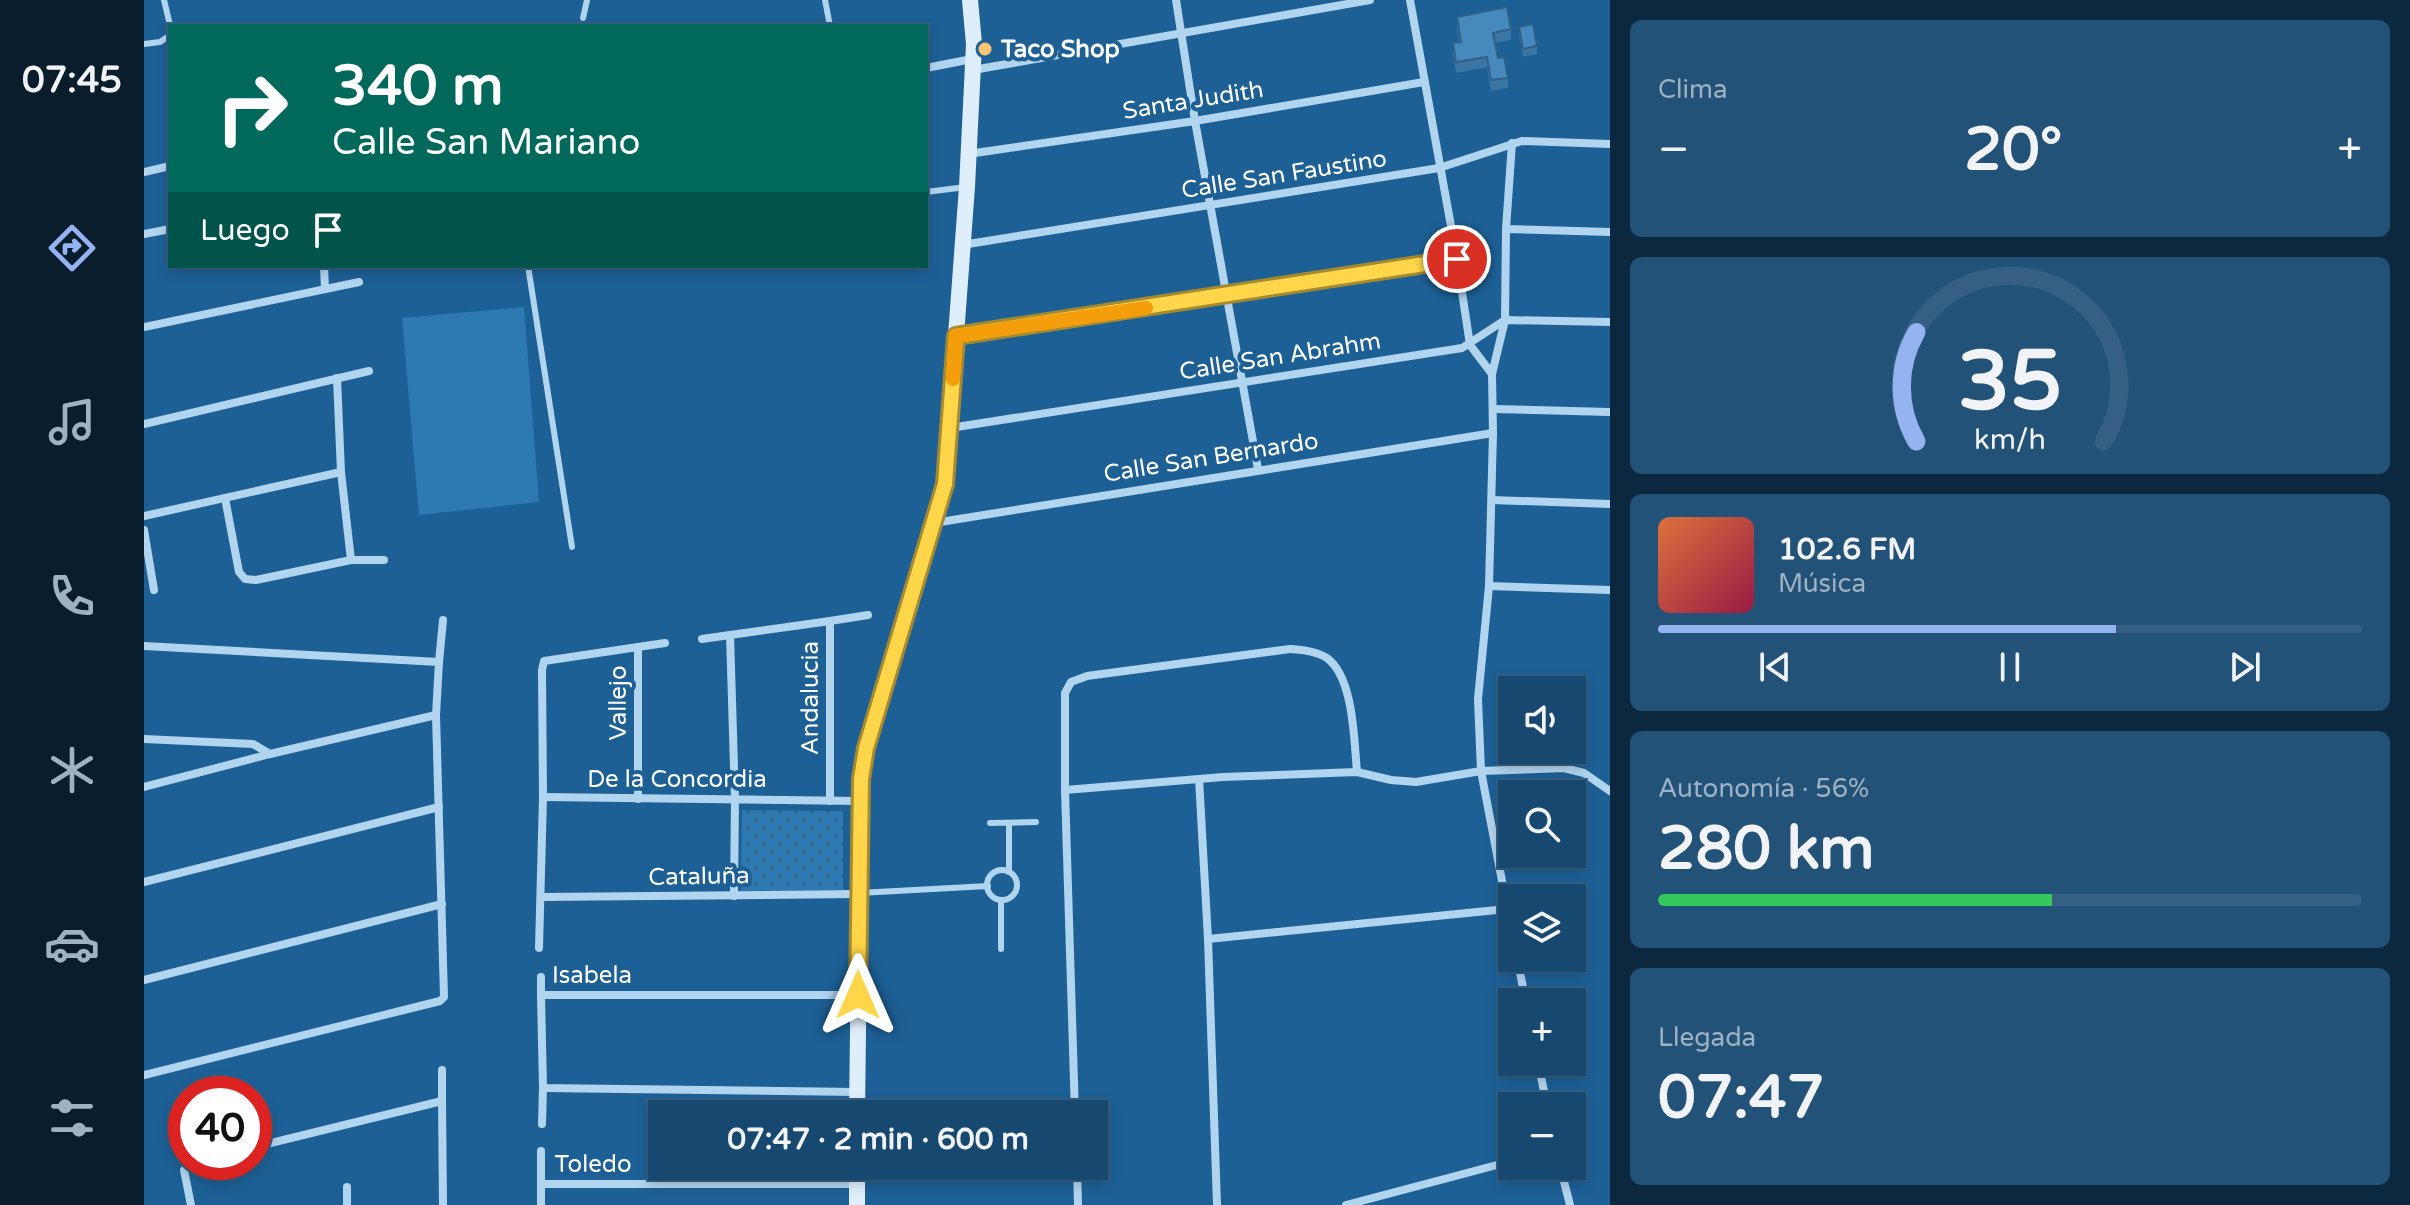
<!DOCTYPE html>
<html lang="es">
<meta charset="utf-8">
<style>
:root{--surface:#164870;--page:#235278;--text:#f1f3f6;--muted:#9eb2c3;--line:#356083;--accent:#95b2f1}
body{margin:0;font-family:"Varela Round",sans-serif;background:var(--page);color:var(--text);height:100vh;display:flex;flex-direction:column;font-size:30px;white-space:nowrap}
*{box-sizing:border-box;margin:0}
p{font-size:26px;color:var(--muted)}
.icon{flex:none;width:44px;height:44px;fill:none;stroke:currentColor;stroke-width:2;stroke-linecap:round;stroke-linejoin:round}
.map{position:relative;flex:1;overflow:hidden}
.drawer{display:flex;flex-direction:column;gap:20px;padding:20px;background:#0c283e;width:800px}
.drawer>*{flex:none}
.banner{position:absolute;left:24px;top:24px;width:760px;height:244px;border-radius:0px;box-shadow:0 4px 12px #0003,0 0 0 2px var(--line);background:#00695c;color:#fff;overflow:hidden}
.buttons{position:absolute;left:1354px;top:676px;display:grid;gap:16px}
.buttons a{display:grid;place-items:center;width:88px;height:88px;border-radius:0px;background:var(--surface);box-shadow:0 4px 12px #0003,0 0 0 2px var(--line);font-size:40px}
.speed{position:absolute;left:24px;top:1076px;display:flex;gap:16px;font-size:40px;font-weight:700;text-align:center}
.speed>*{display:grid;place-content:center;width:104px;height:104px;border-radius:50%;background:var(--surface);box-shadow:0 4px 12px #0003,0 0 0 2px var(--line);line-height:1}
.speed .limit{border:12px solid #d22;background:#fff;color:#111}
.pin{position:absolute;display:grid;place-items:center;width:68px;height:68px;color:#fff;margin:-34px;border:4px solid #fff;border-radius:50%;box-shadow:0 2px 8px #0007}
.me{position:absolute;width:88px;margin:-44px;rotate:0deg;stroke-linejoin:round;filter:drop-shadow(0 0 6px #0008)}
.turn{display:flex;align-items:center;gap:28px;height:168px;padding:0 32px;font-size:36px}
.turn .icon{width:104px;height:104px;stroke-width:2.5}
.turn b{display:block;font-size:56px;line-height:68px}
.then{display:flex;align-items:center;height:76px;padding:0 32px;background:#0003;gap:16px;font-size:30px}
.big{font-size:60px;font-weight:700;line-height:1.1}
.drawer .widget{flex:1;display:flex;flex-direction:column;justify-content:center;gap:12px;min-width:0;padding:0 28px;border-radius:12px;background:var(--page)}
.drawer .dial{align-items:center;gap:0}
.dial svg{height:208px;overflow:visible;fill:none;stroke:var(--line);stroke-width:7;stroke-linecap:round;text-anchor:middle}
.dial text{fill:var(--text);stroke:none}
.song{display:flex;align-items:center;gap:24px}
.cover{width:96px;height:96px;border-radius:12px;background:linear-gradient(135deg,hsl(20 70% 55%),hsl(340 70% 35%))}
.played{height:8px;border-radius:4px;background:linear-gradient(90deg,var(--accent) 65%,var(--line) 65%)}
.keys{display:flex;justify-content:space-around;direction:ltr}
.heat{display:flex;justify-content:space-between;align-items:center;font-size:44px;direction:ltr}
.charge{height:12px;border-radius:6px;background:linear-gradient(90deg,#34c759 56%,var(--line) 0)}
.trip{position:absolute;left:504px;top:1100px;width:460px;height:80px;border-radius:0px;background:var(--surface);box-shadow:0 4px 12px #0003,0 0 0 2px var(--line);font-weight:700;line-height:80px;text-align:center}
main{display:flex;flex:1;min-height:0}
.tabs{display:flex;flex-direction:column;width:144px;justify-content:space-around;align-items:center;background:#091d2d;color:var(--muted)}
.tabs .icon{width:56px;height:56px}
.tabs .on{color:var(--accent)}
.tabs b{font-size:36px;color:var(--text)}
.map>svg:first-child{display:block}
</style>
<main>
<nav class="tabs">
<b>07:45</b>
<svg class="icon on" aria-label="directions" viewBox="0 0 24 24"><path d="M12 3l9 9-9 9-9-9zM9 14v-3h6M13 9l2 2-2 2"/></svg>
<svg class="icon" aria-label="music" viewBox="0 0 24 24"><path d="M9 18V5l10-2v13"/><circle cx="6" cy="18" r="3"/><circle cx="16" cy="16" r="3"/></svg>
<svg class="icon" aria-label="phone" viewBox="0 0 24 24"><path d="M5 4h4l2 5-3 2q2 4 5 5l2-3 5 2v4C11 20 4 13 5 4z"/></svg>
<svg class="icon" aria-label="climate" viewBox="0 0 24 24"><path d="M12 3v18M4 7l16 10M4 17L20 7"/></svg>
<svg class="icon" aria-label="car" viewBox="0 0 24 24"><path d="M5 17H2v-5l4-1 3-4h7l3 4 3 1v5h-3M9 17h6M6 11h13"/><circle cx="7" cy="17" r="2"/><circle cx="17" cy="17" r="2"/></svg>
<svg class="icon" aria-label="filters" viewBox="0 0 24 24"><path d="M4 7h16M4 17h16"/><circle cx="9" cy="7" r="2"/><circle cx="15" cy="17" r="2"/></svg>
</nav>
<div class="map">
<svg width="1466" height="1205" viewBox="0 0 1466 1205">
<defs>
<pattern id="park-dots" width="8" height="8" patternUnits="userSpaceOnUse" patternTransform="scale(2)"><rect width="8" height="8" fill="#2d79b2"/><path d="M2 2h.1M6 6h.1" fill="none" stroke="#3c627f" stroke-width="1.8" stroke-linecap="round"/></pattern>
</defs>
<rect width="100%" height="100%" fill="#1d6096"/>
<path fill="url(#park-dots)" d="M598 810 699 811V890L597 891Z"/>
<path fill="#2d79b2" d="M380 307 395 502 275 515 258 318Z"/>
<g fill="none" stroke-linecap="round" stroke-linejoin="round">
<g stroke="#b1d4ef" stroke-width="6">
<path d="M681 0 686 26"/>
<path d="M439 18 443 0"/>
<path d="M0 44 16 42 25 36 26 25 20 0"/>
<path d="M782 192 822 187"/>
<path d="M384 266 428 547"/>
<path d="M846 823 892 822"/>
<circle cx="858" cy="885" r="15"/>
<path d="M865 872V823"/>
<path d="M715 893 844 886"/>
<path d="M857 949V900"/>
</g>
<g stroke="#b1d4ef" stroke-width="8">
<path d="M1032 0 1051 121 1114 469"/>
<path d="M1266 0 1313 259 1326 345 1348 374"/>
<path d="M782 68 828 59"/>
<path d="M829 70 1226 0"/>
<path d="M824 154 1051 121 1280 82"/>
<path d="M0 172 26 166"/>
<path d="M1362 229 1466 232"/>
<path d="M0 234 26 229"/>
<path d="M818 245 1295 168 1378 141 1466 144"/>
<path d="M180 266 181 289"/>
<path d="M0 327 215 282"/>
<path d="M812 336 1313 259"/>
<path d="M193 378 197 472 207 560"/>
<path d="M1349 409 1466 412"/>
<path d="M0 424 225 371"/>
<path d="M806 428 1318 348 1361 320 1466 322"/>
<path d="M81 498 95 572 101 579 112 580 207 560H240"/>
<path d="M1348 500 1466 504"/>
<path d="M0 516 197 472"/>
<path d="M790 523 1349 433"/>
<path d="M0 530 10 590"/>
<path d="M1345 586 1466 590"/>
<path d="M686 621 724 615"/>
<path d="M558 639 586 635"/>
<path d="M0 646 295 662 292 715 300 997 296 1001 0 1075"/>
<path d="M494 647 521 643"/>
<path d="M295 662 299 620"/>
<path d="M0 739 109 744 126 754"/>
<path d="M1055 779 1064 939 1073 1205"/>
<path d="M0 787 126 754 292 715"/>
<path d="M921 790 1079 777 1213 772 1247 780 1272 782 1337 771 1420 768 1440 773 1466 791"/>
<path d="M399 797 715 801"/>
<path d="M0 882 295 807"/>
<path d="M590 896 591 799 586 635 686 621V801"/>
<path d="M397 897 714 894"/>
<path d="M1368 933 1337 771 1334 699 1345 586 1349 433 1348 374 1361 320 1362 229 1368 143"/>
<path d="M1064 939 1363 909"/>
<path d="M395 948 399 797 398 670 400 661 494 647V799"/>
<path d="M1373 958 1382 1002"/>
<path d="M397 977V995"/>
<path d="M0 980 298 904"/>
<path d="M1394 1062 1403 1106"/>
<path d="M713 1092 399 1088 397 995H714"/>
<path d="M298 1101V1070"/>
<path d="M931 1114 921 790V693L927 682 943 676 1146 649C1158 650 1172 651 1183 658 1210 678 1210 741 1213 772"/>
<path d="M398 1124 399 1088"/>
<path d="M110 1147 298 1101 299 1205"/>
<path d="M933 1166 934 1205"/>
<path d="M1416 1166 1426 1205"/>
<path d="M397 1184V1151"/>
<path d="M47 1205 40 1170 47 1162"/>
<path d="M203 1205V1187"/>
<path d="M397 1205V1184H713"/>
<path d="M1202 1205 1368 1161"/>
</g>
<g stroke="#deeefb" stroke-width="16">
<path d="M713 1114 717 779 722 748 801 484 823 187 830 44 826 0"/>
<path d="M713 1205V1166"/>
</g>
</g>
<g fill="#3b76a3">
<path d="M1313 17 1367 29V40L1351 43 1354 58 1364 78V88L1347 91 1343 67 1312 73 1309 54V43L1315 42 1313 28Z"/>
<path d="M1375 27 1393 46V54L1379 57 1375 34Z"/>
</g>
<g fill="#4589bd" stroke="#306084" stroke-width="2">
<path d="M1363 7 1367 29 1349 33 1354 58 1360 57 1364 78 1347 80 1343 57 1312 62 1309 43 1317 42 1313 17Z"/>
<path d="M1389 24 1393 46 1379 49 1375 27Z"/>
</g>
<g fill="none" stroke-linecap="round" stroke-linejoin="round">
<g stroke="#a68a30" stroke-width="20">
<path id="route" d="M714 995 717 779 722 748 801 484 812 336 1313 259"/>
</g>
<use href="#route" stroke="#ffd54a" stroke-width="14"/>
<path stroke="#f59e0b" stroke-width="14" d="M809 379 812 336 1002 308"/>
</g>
<circle fill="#fec470" stroke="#1d6096" stroke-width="3" cx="841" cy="49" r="8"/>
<g text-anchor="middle" stroke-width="8" stroke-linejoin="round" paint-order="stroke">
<g font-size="24" font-weight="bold" fill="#fff" stroke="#1d6096" text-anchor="start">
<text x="857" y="57">Taco Shop</text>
</g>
<g font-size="24" fill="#fff" stroke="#1d6096">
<text transform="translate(1049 100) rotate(-9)" y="8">Santa Judith</text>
<text transform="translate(1140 174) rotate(-9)" y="8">Calle San Faustino</text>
<text transform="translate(1136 356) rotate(-9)" y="8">Calle San Abrahm</text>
<text transform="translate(1067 457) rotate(-9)" y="8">Calle San Bernardo</text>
<text transform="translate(666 698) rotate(-90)" y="8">Andalucia</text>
<text transform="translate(474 703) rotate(-90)" y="8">Vallejo</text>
<text x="533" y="787">De la Concordia</text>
<text transform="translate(555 876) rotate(-1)" y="8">Cataluña</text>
<text x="448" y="983">Isabela</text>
<text x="449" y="1172">Toledo</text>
</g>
</g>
</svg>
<div class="buttons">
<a><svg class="icon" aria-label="sound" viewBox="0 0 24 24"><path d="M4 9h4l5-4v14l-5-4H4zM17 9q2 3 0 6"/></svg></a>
<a><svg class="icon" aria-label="search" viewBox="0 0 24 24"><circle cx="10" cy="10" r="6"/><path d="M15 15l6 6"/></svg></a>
<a><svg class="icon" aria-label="layers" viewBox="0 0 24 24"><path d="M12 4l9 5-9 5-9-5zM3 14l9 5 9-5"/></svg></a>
<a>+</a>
<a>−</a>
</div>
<div class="speed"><div class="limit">40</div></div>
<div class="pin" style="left:1313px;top:259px;background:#d93025"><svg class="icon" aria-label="arrive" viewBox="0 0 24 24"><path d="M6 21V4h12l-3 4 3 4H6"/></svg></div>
<svg class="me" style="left:714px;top:995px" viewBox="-20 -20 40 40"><path d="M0-17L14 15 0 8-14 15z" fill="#ffd54a" stroke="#fff" stroke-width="4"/></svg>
<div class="trip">07:47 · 2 min · 600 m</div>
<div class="banner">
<div class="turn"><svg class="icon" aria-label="right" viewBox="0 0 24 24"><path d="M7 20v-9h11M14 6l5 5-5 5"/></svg><div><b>340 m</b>Calle San Mariano</div></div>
<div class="then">Luego<svg class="icon" aria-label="arrive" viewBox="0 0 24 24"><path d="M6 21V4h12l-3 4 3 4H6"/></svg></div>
</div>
</div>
<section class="drawer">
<div class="widget"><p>Clima</p>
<div class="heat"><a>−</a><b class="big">20°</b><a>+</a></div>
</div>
<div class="widget dial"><svg viewBox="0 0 100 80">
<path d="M14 69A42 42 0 1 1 86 69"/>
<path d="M14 69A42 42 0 0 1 14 27" stroke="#95b2f1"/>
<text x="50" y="56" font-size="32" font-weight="700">35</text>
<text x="50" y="72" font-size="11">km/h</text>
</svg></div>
<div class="widget">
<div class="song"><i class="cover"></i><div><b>102.6 FM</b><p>Música</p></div></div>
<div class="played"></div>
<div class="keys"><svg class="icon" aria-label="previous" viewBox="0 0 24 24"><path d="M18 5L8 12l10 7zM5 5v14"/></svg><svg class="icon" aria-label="pause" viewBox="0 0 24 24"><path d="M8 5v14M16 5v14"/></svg><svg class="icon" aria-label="next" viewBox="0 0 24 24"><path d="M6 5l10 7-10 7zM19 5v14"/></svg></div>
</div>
<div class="widget"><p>Autonomía · 56%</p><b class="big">280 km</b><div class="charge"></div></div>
<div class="widget"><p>Llegada</p><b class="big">07:47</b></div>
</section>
</main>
